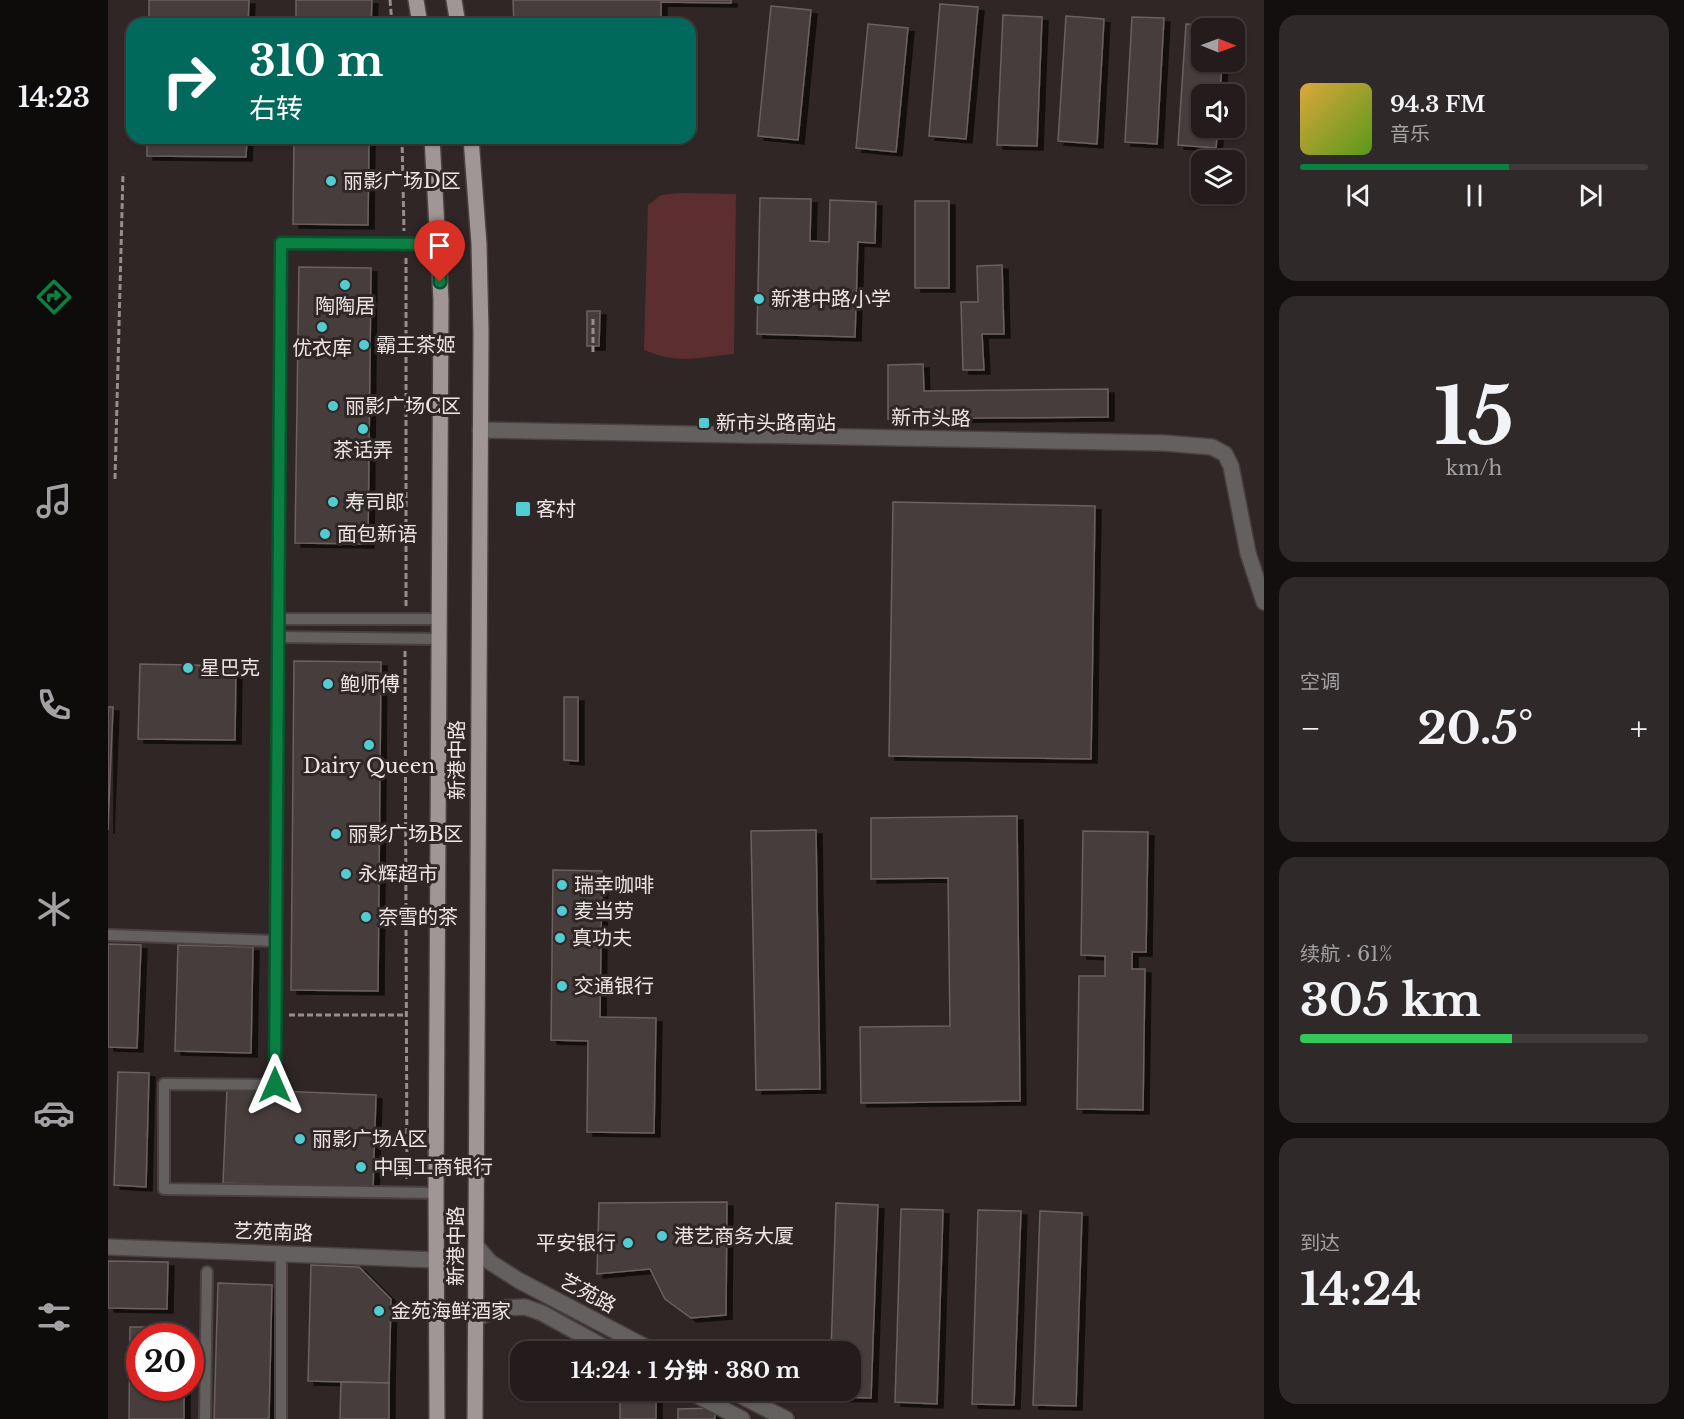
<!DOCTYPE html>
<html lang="zh">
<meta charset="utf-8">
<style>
:root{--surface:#241c1c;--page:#302929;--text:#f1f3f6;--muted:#a3a1a3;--line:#413a3b;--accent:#0b8043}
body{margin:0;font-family:"Libre Baskerville","Noto Sans SC",serif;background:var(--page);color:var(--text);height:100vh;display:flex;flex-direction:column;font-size:22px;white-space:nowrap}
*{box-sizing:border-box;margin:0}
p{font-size:20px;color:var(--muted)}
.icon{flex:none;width:33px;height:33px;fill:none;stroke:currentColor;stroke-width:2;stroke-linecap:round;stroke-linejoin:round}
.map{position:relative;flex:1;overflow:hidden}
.panel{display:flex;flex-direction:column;gap:15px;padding:15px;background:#140f0f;width:420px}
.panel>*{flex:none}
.guide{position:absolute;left:18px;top:18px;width:570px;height:126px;border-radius:18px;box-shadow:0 2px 4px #0004,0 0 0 2px var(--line);background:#00695c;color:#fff;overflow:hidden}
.needle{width:39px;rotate:91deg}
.controls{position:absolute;left:1083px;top:18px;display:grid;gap:12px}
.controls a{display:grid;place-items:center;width:54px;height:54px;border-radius:12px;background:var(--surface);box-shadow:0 2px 4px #0004,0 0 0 2px var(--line);font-size:30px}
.speed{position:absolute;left:18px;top:1323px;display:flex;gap:12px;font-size:30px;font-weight:700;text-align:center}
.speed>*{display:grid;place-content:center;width:78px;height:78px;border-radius:50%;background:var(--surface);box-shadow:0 2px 4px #0004,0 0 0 2px var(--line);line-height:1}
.speed .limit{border:9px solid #d22;background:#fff;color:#111}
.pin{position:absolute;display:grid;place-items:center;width:51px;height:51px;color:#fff;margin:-62px -26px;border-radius:50% 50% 50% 0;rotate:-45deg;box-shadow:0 0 6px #0007}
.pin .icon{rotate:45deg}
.me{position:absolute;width:66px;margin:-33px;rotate:0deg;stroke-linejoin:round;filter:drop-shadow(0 0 4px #0008)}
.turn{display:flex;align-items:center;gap:21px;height:126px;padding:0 24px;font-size:27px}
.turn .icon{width:78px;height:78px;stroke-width:2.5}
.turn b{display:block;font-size:42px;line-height:51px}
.big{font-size:45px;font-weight:700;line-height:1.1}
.panel .widget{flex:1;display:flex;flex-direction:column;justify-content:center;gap:9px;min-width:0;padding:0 21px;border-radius:18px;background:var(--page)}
.panel .dial{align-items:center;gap:0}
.dial b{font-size:78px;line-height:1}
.song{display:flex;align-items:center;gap:18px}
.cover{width:72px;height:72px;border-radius:9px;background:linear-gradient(135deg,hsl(40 70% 55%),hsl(90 70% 35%))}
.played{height:6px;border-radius:3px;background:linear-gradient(90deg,var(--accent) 60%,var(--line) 60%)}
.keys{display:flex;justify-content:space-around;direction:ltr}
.heat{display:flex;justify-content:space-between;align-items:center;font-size:33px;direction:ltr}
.charge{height:9px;border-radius:4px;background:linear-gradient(90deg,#34c759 61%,var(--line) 0)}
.trip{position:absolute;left:402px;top:1341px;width:351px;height:60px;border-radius:18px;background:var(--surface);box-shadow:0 2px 4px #0004,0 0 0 2px var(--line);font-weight:700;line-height:60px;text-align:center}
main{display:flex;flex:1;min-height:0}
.dock{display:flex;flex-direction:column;width:108px;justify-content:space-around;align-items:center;background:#0e0b0b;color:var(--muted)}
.dock .icon{width:42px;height:42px}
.dock .current{color:var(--accent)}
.dock b{font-size:27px;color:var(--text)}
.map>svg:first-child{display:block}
</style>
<main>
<nav class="dock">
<b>14:23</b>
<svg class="icon current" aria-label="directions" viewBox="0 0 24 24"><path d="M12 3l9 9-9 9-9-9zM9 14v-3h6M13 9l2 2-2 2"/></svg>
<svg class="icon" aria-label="music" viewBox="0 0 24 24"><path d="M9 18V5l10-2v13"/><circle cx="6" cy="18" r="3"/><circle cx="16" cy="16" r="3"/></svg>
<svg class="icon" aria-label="phone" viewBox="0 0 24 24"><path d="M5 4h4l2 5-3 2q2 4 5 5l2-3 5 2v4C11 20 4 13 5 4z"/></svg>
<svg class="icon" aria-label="climate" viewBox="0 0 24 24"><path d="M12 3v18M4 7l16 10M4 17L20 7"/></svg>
<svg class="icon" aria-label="car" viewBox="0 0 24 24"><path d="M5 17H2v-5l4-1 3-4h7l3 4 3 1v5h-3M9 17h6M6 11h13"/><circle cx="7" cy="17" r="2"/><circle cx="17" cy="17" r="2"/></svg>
<svg class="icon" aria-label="filters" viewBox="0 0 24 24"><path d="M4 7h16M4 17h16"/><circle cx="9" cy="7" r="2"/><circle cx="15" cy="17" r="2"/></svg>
</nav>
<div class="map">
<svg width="1156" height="1419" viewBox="0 0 1156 1419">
<defs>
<filter id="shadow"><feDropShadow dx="6" dy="4" stdDeviation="0" flood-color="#0009"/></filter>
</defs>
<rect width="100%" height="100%" fill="#302626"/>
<path fill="#5c2e2f" d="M571 193 628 194 626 354C589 357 573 365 536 350L540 205 553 195Z"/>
<g fill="#473c3c" stroke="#6c6060" stroke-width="1.5" filter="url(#shadow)">
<path d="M41 0H141L140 24H41Z"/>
<path d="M188 0H264L263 24H188Z"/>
<path d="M405 0H623V3L553 2V24H406Z"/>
<path d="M832 4 870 7 858 139 821 136Z"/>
<path d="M663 6 703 10 690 140 650 136Z"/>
<path d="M895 15 934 17 929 146 889 145Z"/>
<path d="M958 16 996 19 989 144 950 141Z"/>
<path d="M1024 17 1056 18 1049 144 1017 142Z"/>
<path d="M760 24 800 28 788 152 748 148Z"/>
<path d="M1078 24 1116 26V28H1094V62H1114L1112 94H1094V128H1110L1108 148 1070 145Z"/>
<path d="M39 138H139L138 157 39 156Z"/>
<path d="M186 138H261L260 225 185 224Z"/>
<path d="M652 198 703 199 702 241 721 242 722 200 768 202 767 243 750 242 747 337 649 334Z"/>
<rect x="807" y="201" width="34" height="87"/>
<path d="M894 265 896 334H874L876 370H855L853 302H870L869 266Z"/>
<path d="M191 267 263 268 260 544 187 543Z"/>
<path d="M479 311H492L491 346H479Z"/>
<path d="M815 364 816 391 1000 389V417L780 419V365Z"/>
<path d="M785 502 987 506 983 759 781 756Z"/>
<path d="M186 661 273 662 270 991 183 990Z"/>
<path d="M32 664 128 666 127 740 30 739Z"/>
<path d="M456 697H470V761L456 760Z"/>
<path d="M0 707H5L0 830Z"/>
<path d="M909 816 912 1101 753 1103 752 1027 842 1026 840 878 763 879V818Z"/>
<path d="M708 830 712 1089 648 1090 643 831Z"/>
<path d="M975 831 1040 832 1038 952H1024V969H1037L1035 1110 969 1109 971 976H997V956L973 955Z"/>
<path d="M445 870 494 871 492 1017 548 1018 546 1133 479 1132 480 1041 443 1040Z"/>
<path d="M0 944 33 945 29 1048 0 1047Z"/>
<path d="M70 945 145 947 143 1053 67 1051Z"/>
<path d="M10 1072 41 1073 38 1187 6 1185Z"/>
<path d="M119 1089 268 1095 265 1189 115 1183Z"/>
<path d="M619 1202 618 1315 583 1318 557 1299 542 1269 489 1274 491 1203Z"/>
<path d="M728 1203 770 1205 763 1398 721 1397V1390H742V1352H723Z"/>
<path d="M793 1209 835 1210 829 1404 787 1402Z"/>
<path d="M870 1210 913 1211 906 1405 864 1404Z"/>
<path d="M932 1211 974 1213 968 1406 925 1405Z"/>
<path d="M0 1261 60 1262 59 1309 0 1308Z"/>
<path d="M203 1265 251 1267 283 1299 281 1383 200 1381Z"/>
<path d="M110 1283 164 1285 161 1419H106Z"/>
<path d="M22 1327H77V1336H32V1388H76V1419H21Z"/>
<path d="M233 1382 281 1383V1419H232Z"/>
<rect x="512" y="1393" width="36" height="26"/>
<path d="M607 1408V1419H570V1409Z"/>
</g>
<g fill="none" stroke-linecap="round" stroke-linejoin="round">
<g stroke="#4a4141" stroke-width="14">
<g id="service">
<path d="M170 619H331"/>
<path d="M170 637 331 639"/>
<path d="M0 935 168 941"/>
<path d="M328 1193 56 1189V1084L167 1085 173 243 331 244"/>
<path d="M173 1253V1419"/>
<path d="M97 1419 99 1272"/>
</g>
</g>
<g stroke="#4a4141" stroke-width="18">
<path id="minor" d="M372 430 1056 443 1104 447 1117 454 1123 466 1140 553 1156 602"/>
</g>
<g stroke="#4a4141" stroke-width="18">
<g id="tertiary">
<path d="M368 1246 382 1262 410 1280 547 1352"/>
<path d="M0 1247 328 1260"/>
<path d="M369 1318 393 1308 417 1307 434 1313 505 1352"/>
<path d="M579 1390 634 1419"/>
<path d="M622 1390 678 1419"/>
</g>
</g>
<g stroke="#4a4141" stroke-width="18">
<g id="primary">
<path d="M308 0 312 24"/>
<path d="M346 0 350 24"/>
<path d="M324 138 333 300 328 1193 329 1419"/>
<path d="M363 138 371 244 373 332 367 1419"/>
</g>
</g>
<g stroke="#968d8d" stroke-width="3" stroke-dasharray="6 3" stroke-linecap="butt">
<path d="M282 0 284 24"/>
<path d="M294 138 296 231"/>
<path d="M485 352V316"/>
<path d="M7 479 15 173"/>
<path d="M298 606V258"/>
<path d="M297 651 299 1179"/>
<path d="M181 1015H298"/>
</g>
<use href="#service" stroke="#656060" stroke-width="10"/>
<use href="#minor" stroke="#656060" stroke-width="15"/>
<use href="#tertiary" stroke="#656060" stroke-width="15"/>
<use href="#primary" stroke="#a19696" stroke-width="15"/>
</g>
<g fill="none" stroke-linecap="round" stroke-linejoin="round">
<g stroke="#07532c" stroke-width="15">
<path id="route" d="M167 1085 173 243 331 244 332 282"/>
</g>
<use href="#route" stroke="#0b8043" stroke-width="10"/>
</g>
<g fill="#51ccd2" stroke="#302626" stroke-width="2">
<circle cx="223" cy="181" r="6"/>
<circle cx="237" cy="285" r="6"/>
<circle cx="651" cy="299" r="6"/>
<circle cx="214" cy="327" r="6"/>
<circle cx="256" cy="345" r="6"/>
<circle cx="225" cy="406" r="6"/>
<rect x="590" y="417" width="12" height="12" rx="3"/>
<circle cx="255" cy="429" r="6"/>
<circle cx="225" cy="502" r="6"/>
<rect x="407" y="501" width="16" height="16" rx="3"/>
<circle cx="217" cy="534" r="6"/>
<circle cx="80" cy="668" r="6"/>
<circle cx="220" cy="684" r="6"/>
<circle cx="261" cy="745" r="6"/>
<circle cx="228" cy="834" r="6"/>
<circle cx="238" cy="874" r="6"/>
<circle cx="454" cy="885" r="6"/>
<circle cx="454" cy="911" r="6"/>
<circle cx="258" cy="917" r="6"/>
<circle cx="452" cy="938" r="6"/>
<circle cx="454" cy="986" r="6"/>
<circle cx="192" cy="1139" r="6"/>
<circle cx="253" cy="1167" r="6"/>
<circle cx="554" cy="1236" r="6"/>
<circle cx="520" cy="1243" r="6"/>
<circle cx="271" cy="1311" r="6"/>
</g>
<g text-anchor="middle" stroke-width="6" stroke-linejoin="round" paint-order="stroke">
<g font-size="20" fill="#ece5e5" stroke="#302626" text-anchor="start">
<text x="235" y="188">丽影广场D区</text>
<text x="663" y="306">新港中路小学</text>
<text x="237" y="313" text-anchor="middle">陶陶居</text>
<text x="268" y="352">霸王茶姬</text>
<text x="214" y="355" text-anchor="middle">优衣库</text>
<text x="237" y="413">丽影广场C区</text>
<text x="608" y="430">新市头路南站</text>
<text x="255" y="457" text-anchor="middle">茶话弄</text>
<text x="237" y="509">寿司郎</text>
<text x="428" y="516">客村</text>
<text x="229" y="541">面包新语</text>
<text x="92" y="675">星巴克</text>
<text x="232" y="691">鲍师傅</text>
<text x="261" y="773" text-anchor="middle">Dairy Queen</text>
<text x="240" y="841">丽影广场B区</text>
<text x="250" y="881">永辉超市</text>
<text x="466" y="892">瑞幸咖啡</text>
<text x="466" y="918">麦当劳</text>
<text x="270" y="924">奈雪的茶</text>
<text x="464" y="945">真功夫</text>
<text x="466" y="993">交通银行</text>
<text x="204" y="1146">丽影广场A区</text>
<text x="265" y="1174">中国工商银行</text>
<text x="566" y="1243">港艺商务大厦</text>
<text x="508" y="1250" text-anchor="end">平安银行</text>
<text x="283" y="1318">金苑海鲜酒家</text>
</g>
<g font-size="20" fill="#ece5e5" stroke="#302626">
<text transform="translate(823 418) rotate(1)" y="7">新市头路</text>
<text transform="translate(349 760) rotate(-90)" y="7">新港中路</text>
<text transform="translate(165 1232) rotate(2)" y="7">艺苑南路</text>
<text transform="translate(348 1246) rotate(-90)" y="7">新港中路</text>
<text transform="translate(480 1293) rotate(28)" y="7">艺苑路</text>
</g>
</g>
</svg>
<div class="controls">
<a><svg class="needle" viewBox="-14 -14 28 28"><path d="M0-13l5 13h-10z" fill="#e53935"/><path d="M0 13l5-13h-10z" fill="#a3a1a3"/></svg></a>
<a><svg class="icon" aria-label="sound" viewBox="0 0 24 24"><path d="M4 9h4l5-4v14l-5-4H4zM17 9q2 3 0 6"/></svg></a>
<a><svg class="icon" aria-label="layers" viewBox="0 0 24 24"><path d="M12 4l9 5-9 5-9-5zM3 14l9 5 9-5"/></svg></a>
</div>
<div class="speed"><div class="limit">20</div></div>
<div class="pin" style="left:332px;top:282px;background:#d93025"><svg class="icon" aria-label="arrive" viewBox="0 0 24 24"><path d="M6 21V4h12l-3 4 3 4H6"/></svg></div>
<svg class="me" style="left:167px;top:1085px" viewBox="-20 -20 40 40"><path d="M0-17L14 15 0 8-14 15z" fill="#0b8043" stroke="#fff" stroke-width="4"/></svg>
<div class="trip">14:24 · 1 分钟 · 380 m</div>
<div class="guide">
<div class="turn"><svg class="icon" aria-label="right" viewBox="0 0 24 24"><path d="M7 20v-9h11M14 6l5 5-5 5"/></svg><div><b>310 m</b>右转</div></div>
</div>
</div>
<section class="panel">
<div class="widget">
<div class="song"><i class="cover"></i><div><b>94.3 FM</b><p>音乐</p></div></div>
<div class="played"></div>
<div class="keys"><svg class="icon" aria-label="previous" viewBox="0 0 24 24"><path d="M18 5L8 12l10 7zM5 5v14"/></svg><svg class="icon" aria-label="pause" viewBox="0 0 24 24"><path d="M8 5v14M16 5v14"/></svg><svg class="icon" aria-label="next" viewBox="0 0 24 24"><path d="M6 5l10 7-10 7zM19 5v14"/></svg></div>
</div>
<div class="widget dial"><b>15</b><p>km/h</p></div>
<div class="widget"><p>空调</p>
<div class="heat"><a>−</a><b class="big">20.5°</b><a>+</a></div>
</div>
<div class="widget"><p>续航 · 61%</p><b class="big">305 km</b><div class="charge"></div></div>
<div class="widget"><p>到达</p><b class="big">14:24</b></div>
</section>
</main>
